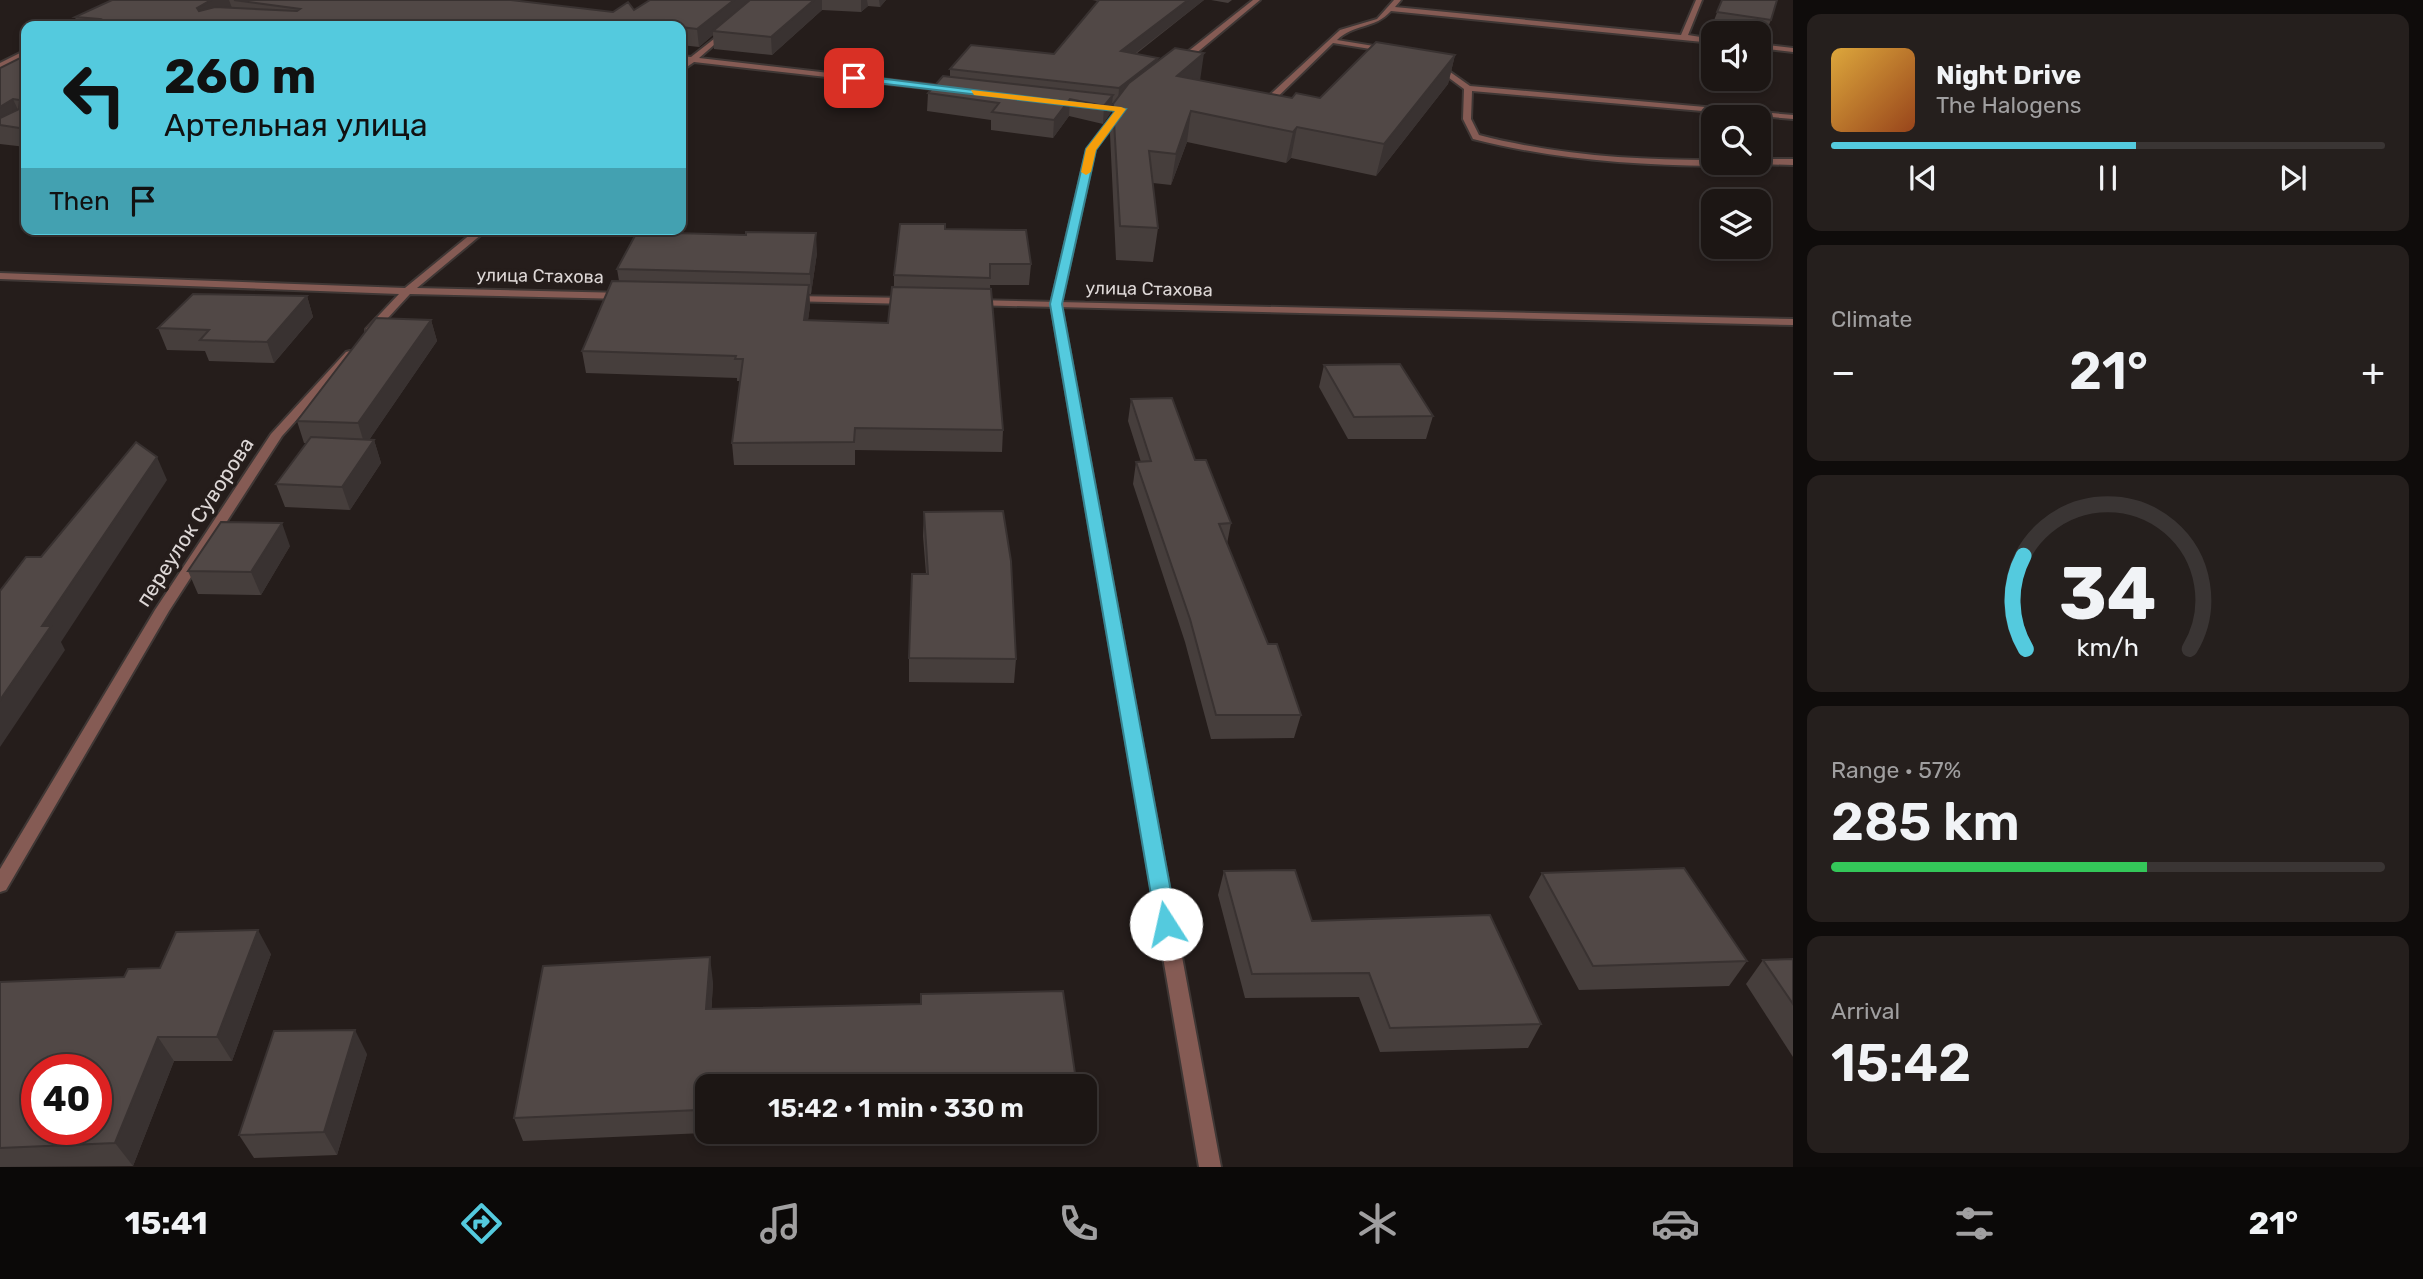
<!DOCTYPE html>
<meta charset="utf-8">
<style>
:root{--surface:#1c1614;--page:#251f1d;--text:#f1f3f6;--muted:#a09fa0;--line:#3a3534;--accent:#54cade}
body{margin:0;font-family:Rubik,sans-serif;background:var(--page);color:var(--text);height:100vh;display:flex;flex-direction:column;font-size:26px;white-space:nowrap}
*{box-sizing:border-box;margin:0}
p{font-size:23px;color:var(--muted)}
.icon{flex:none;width:38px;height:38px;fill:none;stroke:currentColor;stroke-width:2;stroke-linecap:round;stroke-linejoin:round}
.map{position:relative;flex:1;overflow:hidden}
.details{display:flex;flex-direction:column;gap:14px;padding:14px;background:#0f0c0b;width:630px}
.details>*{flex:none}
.hud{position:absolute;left:21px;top:21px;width:665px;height:214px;border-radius:14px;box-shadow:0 4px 10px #0003,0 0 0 2px var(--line);background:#54cade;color:#111;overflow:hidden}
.buttons{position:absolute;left:1701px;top:21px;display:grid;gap:14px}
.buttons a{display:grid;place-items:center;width:70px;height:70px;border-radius:14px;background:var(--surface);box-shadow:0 4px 10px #0003,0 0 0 2px var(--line);font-size:35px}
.speed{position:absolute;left:21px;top:1054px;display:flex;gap:14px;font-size:35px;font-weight:700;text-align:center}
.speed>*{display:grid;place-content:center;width:91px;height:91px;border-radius:50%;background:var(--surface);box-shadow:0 4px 10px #0003,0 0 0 2px var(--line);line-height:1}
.speed .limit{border:10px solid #d22;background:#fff;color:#111}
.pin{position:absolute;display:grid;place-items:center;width:60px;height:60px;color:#fff;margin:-30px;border-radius:14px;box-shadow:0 4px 10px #0006}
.me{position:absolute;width:77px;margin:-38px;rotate:350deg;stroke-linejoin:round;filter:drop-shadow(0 0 5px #0008)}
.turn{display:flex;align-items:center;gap:24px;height:147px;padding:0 28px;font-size:32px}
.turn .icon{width:91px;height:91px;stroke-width:2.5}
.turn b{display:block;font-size:49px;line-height:60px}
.then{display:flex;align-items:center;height:66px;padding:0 28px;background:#0003;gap:14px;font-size:26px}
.big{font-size:52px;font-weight:600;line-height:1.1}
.details .widget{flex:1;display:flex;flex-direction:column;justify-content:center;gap:10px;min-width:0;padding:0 24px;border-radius:14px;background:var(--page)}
.details .dial{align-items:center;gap:0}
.dial svg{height:182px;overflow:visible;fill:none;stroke:var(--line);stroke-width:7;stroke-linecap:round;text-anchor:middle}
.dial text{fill:var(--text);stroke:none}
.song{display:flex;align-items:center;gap:21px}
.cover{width:84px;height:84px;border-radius:10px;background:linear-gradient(135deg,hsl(40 70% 55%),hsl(20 70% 35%))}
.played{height:7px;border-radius:4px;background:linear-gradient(90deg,var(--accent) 55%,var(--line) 55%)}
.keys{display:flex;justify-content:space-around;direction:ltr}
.heat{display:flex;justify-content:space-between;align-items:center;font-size:38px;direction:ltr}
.charge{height:10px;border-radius:5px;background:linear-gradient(90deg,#34c759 57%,var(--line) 0)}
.trip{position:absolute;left:695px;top:1074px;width:402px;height:70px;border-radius:14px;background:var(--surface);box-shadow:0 4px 10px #0003,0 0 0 2px var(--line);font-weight:600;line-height:70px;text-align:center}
.menu{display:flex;height:112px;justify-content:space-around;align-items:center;background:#0b0908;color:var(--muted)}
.menu .icon{width:49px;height:49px}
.menu .selected{color:var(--accent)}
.menu b{font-size:32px;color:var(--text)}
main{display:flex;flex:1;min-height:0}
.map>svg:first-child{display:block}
</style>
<main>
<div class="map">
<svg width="1793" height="1167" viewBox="0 0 1793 1167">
<rect width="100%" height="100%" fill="#251d1b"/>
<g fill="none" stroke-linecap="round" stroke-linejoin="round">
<g stroke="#3f3735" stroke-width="4">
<g id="service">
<path d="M1394 0H1401L1395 7 1681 35 1696 0H1702L1688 35 1713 39V43L1391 11C1375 29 1353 24 1337 40L1386 48 1389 52 1333 43 1265 109H1259V105L1340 30 1377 19Z"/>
<path d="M1759 44 1793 48V52L1759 48Z"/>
<path d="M26 50V55L0 68V63Z"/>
<path d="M1436 62 1470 86 1793 115V119L1472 91 1471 119 1479 135C1556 155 1634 160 1713 160V163H1717L1713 166C1631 165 1552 159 1473 139L1463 119 1464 89 1433 66 1432 64Z"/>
<path d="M1759 159H1793V165L1756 164Z"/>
</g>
</g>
<g stroke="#3f3735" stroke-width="4">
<g id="minor">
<path d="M728 28 730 31 699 58 951 87 955 89 951 91 694 62 681 71V65L686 61 681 60V56L691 57Z"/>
<path d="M477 229H488L417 288 625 293 630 296 625 299 410 294 374 333H366V329L399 294 0 279V273L405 288Z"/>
<path d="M792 296 908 298 913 301 908 304 788 301V297Z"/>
<path d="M974 300 1793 319V325L970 305V301Z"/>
<path d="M350 351 356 354 354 356 282 436 169 611 6 890 0 892V869L155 610 271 434 346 352Z"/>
</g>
</g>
<g stroke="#3f3735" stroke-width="4">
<g id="tertiary">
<path d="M1253 0H1260L1182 65H1176V61Z"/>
<path d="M1120 106 1127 108 1095 149 1061 304 1221 1167H1199L1051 304 1087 149Z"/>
</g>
</g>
<use href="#service" fill="#855b54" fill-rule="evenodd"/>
<use href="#minor" fill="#855b54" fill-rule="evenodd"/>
<use href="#tertiary" fill="#855b54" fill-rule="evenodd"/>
</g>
<g fill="#463e3c">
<path d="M112 0H511L613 12 634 10 650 0H886L880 7 868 6 861 12 822 10 772 55 714 49 713 35 699 47 681 45V26H78L75 17Z"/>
<path d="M1092 0H1204L1136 54 1158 61 1200 80 1292 98H1320L1455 55 1448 84 1376 176 1291 158 1286 163 1187 142 1171 185 1153 183 1158 228 1153 262 1116 260 1110 134 1113 103H1112L1111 112 1103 124 1069 116 1053 138 991 130V120L927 111 928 93 950 77V69L1054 54 1098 1Z"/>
<path d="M1211 0H1232L1228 3Z"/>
<path d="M1722 0 1771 20 1764 36 1759 35V33H1746L1711 28Z"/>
<path d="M26 55V147L0 144V68Z"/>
<path d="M945 229 1031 264 1029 285H990L1003 430 1002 452 855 450V465H734L732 443 740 381H737V378L586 373 582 351 619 281 617 269 817 253 811 294H809L810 306 808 320 888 323 894 287V275Z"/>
<path d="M307 296 313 317 274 363 209 361 205 351 167 350 158 328Z"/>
<path d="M431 320 437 341 369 440H374L381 463 350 510 285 507 276 484 307 443H304L297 421Z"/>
<path d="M1324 365 1433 416 1426 439H1348L1319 387Z"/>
<path d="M1131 399 1195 460 1231 523 1227 544 1268 644 1301 715 1294 738 1211 739 1185 642 1133 484 1136 462H1141L1128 421Z"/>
<path d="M924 512 1016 659 1014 683 909 682V658L926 574 923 536Z"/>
<path d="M290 546 261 595 198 594 188 571Z"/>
<path d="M1224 871 1312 921 1541 1024 1528 1048 1380 1052 1359 997 1245 998 1218 895Z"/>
<path d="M1542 873 1747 961 1729 986 1579 990 1529 897Z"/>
<path d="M271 954 232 1061H174L133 1166 0 1167V982L124 977 160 968Z"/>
<path d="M1793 959V1057L1746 984 1763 960Z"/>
<path d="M713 982 707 1087V1123H704V1133L523 1141 514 1118Z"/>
<path d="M367 1054 337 1155 254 1158 239 1135Z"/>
</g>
<g fill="#393231">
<path d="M211 0H229L232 8 202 26 197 8Z"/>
<path d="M734 0H756L713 31V35L699 47 697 29Z"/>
<path d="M814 0H822V10L772 55 771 37Z"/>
<path d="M861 0H867L868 6 861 12Z"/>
<path d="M879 0H886L880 7Z"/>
<path d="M1188 0H1204L1119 66 1121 51Z"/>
<path d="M1204 53 1200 81 1177 76Z"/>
<path d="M1455 55 1448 84 1376 176 1384 144Z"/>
<path d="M1158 58 1156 73 1118 104 1119 88Z"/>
<path d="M1113 95 1111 112 1103 124 1104 106Z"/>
<path d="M13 99 22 119 0 125V107Z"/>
<path d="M1070 99 1069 116 1053 138 1054 120Z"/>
<path d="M1191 111 1187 142 1171 185 1176 154Z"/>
<path d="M1297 127 1291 158 1286 163 1293 132Z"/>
<path d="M816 233 817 253 811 294 810 274Z"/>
<path d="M809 285 810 306 805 341 804 320Z"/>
<path d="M307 296 313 317 274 363 267 342Z"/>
<path d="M431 320 437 341 365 446 358 423Z"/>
<path d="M374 440 381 463 350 510 342 487Z"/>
<path d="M157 457 167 480 61 642 65 650 0 747V700L42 626Z"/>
<path d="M282 523 290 546 261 595 251 572Z"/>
<path d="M258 930 271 954 232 1061 217 1037Z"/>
<path d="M710 957 713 982 710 1033 706 1009Z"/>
<path d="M355 1030 367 1054 337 1155 324 1132Z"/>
<path d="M158 1037 174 1061 133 1166 115 1143Z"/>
<path d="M700 1100 704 1123V1133L699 1110Z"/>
</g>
<g fill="#514846" stroke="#393231" stroke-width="2" fill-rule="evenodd">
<path d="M112 0H211L197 8 199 11 215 7 297 11 300 9 234 0H511L613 12 628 2 634 10 650 0H734L697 29 681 27V26L653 24 650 26H84L99 19 75 17Z"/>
<path d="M750 0H814L771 37 713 31Z"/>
<path d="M1099 0H1188L1121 51 1158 58 1119 88 950 69 971 45 1054 54Z"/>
<path d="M1722 0H1777L1771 20 1717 12Z"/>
<path d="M1376 42 1455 55 1384 144 1297 127 1293 132 1191 111 1176 154 1149 151 1158 228 1120 226 1113 104 1129 83 1175 48 1204 53 1177 76 1292 98 1296 93 1320 98Z"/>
<path d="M26 55V129L0 125V118L19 109 20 100 13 99 0 107V68Z"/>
<path d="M943 76 1113 95 1104 106 1070 99 1054 120 992 112 999 103 928 93Z"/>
<path d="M900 224H945V229L1026 230 1031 264H990V278L894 275Z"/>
<path d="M637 232 746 235V232L816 233 810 274 617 269Z"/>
<path d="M612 281 809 285 804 320 888 323 892 287 991 289 1003 430 855 428 854 442 732 443 743 359H735L736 356 582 351Z"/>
<path d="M193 294 307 296 267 342 200 340 209 330 158 328Z"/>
<path d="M376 318 431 320 358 423 297 421Z"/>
<path d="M1400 364 1433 416 1354 417 1324 365Z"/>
<path d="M1172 398 1195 460H1206L1231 523 1219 524 1268 644H1277L1301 715H1216L1190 619 1136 462 1151 461 1131 399Z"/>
<path d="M311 437 374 440 342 487 276 484Z"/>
<path d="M136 442 157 457 42 626H51L0 700V591L26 557H41Z"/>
<path d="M1003 511 1011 561 1016 659 909 658 912 574H928L924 512Z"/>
<path d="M221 522 282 523 251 572 188 571Z"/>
<path d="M1684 868 1747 961 1593 966 1542 873Z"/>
<path d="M1295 870 1312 921 1490 915 1541 1024 1390 1028 1369 973 1252 974 1224 871Z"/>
<path d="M258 930 217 1037H158L115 1143 0 1148V982L124 977 128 969 160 968 176 932ZM37 1069H96V1129H37Z"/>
<path d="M710 957 706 1009 921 1004V994L1063 991 1077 1087H707V1100H700L699 1110 514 1118 543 966Z"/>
<path d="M1793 959V1004L1763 960Z"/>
<path d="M355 1030 324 1132 239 1135 274 1031Z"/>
</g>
<path fill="#54cade" stroke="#378390" stroke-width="2" d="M854 75 1126 109 1096 150 1062 304 1177 924 1174 931 1166 933 1159 931 1156 924 1050 304 1086 149 1115 111 851 80Z"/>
<path fill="#f59e0b" d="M971 90 1121 107 1126 109 1096 150 1091 172 1086 175 1081 172 1086 149 1115 111 974 95Z"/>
<g text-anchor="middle" stroke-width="7" stroke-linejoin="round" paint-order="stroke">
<g font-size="18" fill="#ddd7d6" stroke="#251d1b">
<text transform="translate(540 276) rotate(1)" y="6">улица Стахова</text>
<text transform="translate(1149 289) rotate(1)" y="6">улица Стахова</text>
</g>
<g font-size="21" fill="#ddd7d6" stroke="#251d1b">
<text transform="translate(195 522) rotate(-57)" y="7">переулок Суворова</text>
</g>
</g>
</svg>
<div class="buttons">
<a><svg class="icon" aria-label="sound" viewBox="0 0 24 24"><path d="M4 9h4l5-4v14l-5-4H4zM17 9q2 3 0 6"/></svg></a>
<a><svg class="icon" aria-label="search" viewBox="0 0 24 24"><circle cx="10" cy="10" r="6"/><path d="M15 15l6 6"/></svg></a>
<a><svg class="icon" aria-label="layers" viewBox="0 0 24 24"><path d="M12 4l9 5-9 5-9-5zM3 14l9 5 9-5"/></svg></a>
</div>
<div class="speed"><div class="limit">40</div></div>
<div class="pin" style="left:854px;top:78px;background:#d93025"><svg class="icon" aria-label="arrive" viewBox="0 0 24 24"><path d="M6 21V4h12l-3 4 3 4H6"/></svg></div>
<svg class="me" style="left:1166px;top:924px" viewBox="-20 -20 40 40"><circle r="19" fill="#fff"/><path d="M0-13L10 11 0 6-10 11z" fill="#54cade"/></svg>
<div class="trip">15:42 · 1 min · 330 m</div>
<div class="hud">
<div class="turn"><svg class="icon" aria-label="left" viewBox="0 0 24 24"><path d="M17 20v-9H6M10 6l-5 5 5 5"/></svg><div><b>260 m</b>Артельная улица</div></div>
<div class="then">Then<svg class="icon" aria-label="arrive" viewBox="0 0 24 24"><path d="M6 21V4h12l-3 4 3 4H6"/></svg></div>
</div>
</div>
<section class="details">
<div class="widget">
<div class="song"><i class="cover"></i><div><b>Night Drive</b><p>The Halogens</p></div></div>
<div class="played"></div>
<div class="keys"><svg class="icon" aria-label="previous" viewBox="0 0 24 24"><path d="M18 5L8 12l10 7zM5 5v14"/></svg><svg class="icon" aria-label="pause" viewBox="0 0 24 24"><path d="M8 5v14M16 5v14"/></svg><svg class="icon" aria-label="next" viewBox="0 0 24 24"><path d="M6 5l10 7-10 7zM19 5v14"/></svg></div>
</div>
<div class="widget"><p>Climate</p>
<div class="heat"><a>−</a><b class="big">21°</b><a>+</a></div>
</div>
<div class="widget dial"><svg viewBox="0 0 100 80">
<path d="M14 69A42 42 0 1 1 86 69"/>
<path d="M14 69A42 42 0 0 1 13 28" stroke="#54cade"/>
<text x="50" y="56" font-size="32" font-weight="700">34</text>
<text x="50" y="72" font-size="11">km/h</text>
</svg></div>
<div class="widget"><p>Range · 57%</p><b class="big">285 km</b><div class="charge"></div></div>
<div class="widget"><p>Arrival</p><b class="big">15:42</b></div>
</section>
</main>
<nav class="menu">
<b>15:41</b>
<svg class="icon selected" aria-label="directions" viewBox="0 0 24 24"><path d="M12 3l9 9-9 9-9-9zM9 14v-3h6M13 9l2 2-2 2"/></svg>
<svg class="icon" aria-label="music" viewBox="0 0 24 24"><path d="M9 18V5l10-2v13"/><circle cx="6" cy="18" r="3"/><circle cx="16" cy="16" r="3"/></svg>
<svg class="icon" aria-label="phone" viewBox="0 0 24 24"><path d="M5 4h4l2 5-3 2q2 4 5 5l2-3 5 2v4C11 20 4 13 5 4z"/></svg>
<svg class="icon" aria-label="climate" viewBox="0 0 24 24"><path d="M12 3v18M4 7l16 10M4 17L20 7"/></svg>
<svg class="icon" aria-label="car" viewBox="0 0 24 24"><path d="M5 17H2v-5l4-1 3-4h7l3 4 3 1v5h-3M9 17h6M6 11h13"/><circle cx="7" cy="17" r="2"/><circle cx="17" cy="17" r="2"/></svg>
<svg class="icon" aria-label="filters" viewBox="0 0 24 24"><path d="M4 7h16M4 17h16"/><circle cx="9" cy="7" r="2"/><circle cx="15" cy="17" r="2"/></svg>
<b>21°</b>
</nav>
